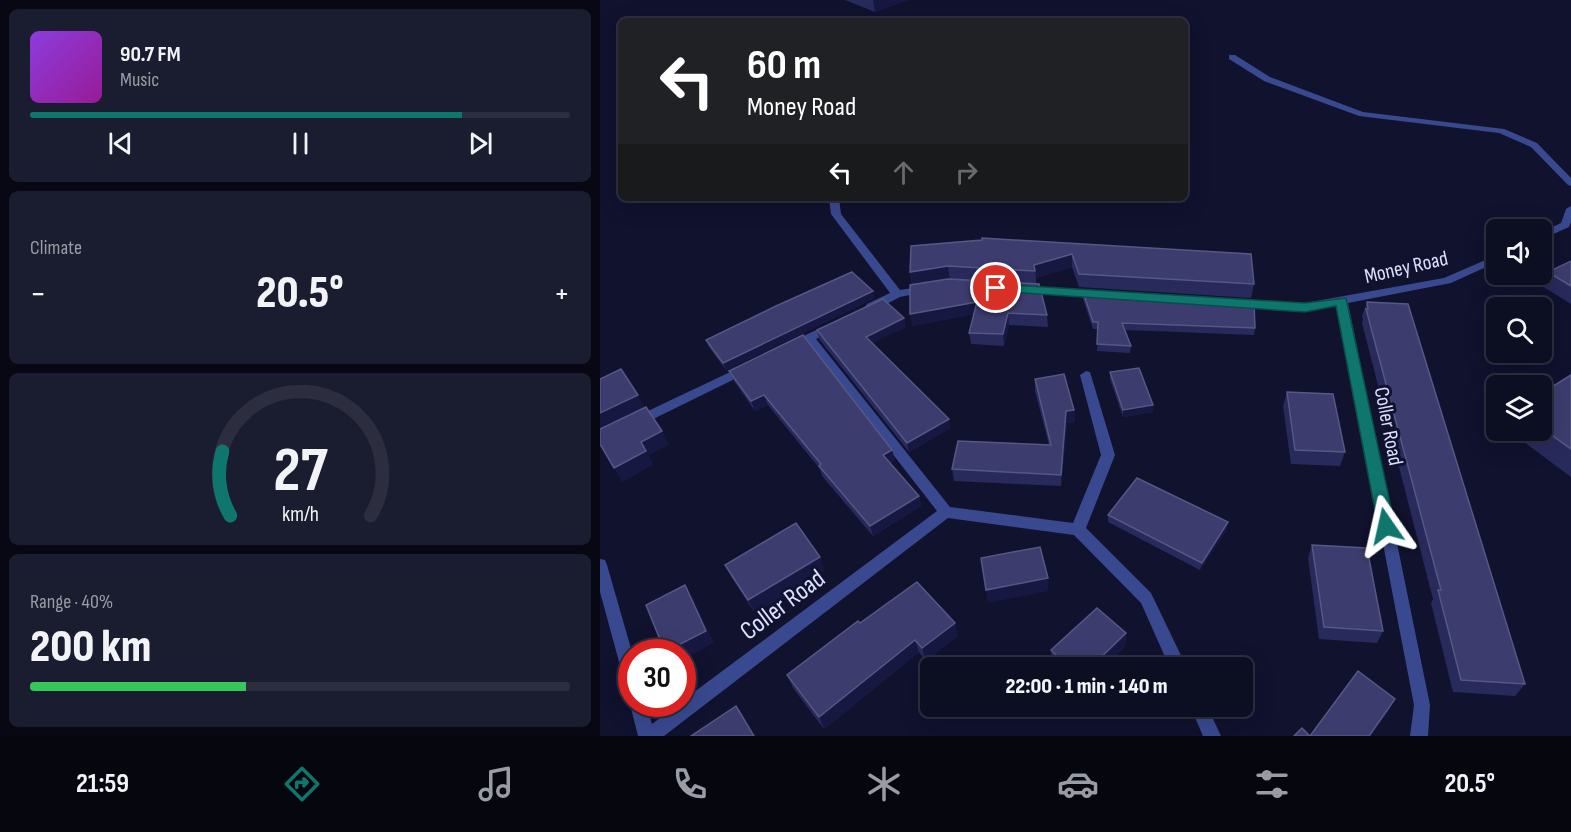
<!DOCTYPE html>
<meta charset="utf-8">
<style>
:root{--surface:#0c0e22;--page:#1a1c2f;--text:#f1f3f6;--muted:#9a9ca5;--line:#2c2e40;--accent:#0f766e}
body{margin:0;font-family:"Sofia Sans Condensed",sans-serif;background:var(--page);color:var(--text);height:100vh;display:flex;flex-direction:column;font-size:22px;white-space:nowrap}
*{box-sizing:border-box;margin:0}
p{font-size:20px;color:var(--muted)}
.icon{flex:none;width:33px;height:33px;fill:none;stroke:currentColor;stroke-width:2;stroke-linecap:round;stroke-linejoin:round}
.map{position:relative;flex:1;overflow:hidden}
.drawer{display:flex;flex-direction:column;gap:9px;padding:9px;background:#070813;width:600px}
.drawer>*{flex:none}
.hud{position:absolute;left:18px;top:18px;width:570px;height:183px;border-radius:9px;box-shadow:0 6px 24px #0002,0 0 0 2px var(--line);background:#202124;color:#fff;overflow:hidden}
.buttons{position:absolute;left:886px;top:219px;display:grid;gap:12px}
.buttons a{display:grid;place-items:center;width:66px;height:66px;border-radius:9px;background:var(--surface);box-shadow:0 6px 24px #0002,0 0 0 2px var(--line);font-size:30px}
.speed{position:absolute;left:18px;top:639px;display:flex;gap:12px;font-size:30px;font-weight:700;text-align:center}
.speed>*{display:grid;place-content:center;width:78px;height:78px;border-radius:50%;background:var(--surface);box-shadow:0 6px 24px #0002,0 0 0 2px var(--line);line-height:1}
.speed .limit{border:9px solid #d22;background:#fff;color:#111}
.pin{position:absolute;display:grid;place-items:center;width:51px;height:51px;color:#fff;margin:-26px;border:3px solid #fff;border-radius:50%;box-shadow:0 2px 6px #0007}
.me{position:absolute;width:66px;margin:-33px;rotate:349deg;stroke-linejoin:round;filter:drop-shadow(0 0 4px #0008)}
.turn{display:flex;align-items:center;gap:21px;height:126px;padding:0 30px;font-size:27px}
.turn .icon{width:78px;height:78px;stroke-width:2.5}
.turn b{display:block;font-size:42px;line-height:51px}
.lanes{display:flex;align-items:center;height:57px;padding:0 30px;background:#0003;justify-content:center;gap:30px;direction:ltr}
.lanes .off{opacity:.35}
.big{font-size:45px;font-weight:800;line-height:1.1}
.drawer .card{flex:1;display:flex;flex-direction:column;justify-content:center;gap:9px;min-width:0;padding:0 21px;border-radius:9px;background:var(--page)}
.drawer .dial{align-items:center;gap:0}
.dial svg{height:156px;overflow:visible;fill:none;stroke:var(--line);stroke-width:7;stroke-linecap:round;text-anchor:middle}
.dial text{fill:var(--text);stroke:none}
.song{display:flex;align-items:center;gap:18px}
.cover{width:72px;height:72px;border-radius:9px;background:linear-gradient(135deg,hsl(270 70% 55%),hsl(300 70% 35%))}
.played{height:6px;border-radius:3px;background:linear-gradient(90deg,var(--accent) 80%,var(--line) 80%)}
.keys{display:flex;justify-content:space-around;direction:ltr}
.heat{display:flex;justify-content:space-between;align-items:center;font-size:33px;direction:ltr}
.charge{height:9px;border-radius:4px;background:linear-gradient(90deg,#34c759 40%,var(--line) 0)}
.trip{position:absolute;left:320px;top:657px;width:333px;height:60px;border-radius:9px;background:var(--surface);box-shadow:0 6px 24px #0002,0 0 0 2px var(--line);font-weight:800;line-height:60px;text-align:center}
.menu{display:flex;height:96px;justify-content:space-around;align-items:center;background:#05060e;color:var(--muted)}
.menu .icon{width:42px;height:42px}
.menu .current{color:var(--accent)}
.menu b{font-size:27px;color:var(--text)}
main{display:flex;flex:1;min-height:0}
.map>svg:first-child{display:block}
</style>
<main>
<section class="drawer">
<div class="card">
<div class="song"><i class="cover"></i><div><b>90.7 FM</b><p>Music</p></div></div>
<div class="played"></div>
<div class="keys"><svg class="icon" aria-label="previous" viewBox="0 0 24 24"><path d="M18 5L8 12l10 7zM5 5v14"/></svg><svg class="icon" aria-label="pause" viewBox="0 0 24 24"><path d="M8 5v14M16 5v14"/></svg><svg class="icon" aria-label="next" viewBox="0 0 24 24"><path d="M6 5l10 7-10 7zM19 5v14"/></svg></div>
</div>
<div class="card"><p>Climate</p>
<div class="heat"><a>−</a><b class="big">20.5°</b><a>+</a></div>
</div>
<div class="card dial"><svg viewBox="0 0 100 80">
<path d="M14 69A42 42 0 1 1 86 69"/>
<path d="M14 69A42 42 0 0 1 10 36" stroke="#0f766e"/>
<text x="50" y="56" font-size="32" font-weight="700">27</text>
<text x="50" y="72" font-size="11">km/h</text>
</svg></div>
<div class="card"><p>Range · 40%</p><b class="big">200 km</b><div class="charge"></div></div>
</section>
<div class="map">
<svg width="971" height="736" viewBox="0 0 971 736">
<rect width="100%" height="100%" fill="#10122e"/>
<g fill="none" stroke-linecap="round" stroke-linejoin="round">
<g fill="#39498f" fill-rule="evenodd">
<path d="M629 55H635L670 77 763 112 904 129 937 143 971 178V186L968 185 931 147 899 133 759 116 664 81 629 59Z"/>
<path d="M229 198H239L241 214 300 290 325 286 329 287 330 289 329 291 300 297 275 310H267L265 307 267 304 290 293 231 214Z"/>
<path d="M971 206V222L969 227 942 239V232L961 223 966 209Z"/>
<path d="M897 255V262L851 283 748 303 830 705 828 736H810L814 705 737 305 705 311 638 307 632 303 638 299 705 303 844 278Z"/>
<path d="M426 287 498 292 503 295 498 298 422 292 421 290 422 288Z"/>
<path d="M231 323 235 324 237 327 235 330 216 339 350 507 473 523 501 455 480 375 486 371 490 372 515 455 486 528 551 593 587 668H570L541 603 474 535 348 518 64 736H38L30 704 32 699V704H46L52 724 79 704H82V701L337 511 207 344 193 350 187 346 189 343Z"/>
<path d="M145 365 149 366 151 369 149 372 41 425H31L30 422 31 419Z"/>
<path d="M0 559 5 560 7 565 32 652V688L26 686 24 680 0 592Z"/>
<path d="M590 706H607L621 736H603Z"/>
</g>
</g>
<g fill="#292a5c">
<path d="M245 0H308L275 12Z"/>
<path d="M382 240 654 284 651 298 479 287 472 267 436 278V284L447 315 448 327 409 325 404 346 371 344 369 333 374 314 312 326V285L310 272Z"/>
<path d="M971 261V304L942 286 948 272Z"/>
<path d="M483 292 655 328 654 335 525 330 531 346 530 353 497 351 498 329H493L483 299Z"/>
<path d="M275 298 126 370 109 347 106 340Z"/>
<path d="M767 302 925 684 915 696 853 692 831 603 833 599 762 323 763 319 762 316Z"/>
<path d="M306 327 272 343 349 419 350 428 309 452 219 339 217 330Z"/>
<path d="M129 371 295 460 290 463 319 496 321 506 273 536 222 476 220 469 168 405 155 411 134 381Z"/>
<path d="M510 372 553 412 523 417 510 379Z"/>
<path d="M971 375V477L908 430H942V393Z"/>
<path d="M435 379 474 410 475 422 467 423 461 486 354 481 352 469 449 445 435 391Z"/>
<path d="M687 392 745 452 740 466 691 464 683 406Z"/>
<path d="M508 515 627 529 600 570 508 522Z"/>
<path d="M712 545 783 631 777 643 719 639 708 558Z"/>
<path d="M125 565 225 570 155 613 132 578Z"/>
<path d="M260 623H355L357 636 326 661 319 652 224 729 193 688 187 675Z"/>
<path d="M526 633 525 646 503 668H457L452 663 451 650Z"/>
</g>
<g fill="#171842">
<path d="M273 0H308L275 12Z"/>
<path d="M472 254V267L436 278 435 271 434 265Z"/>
<path d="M348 266 350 280 313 286 310 272Z"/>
<path d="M273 291 275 298 126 370 123 363Z"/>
<path d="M377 302 379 313 312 326 310 314Z"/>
<path d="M408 313 409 325 404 346 403 334Z"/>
<path d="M304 318 306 327 268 345 266 337Z"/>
<path d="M38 395 45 409 0 431V413Z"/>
<path d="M164 395 168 405 155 411 151 401Z"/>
<path d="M553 405V412L523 417V410Z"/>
<path d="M474 410 475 422 467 423 461 486V475L466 411Z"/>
<path d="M349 419 350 428 309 452 307 443Z"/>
<path d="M62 431 69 445 49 455 53 465 22 482 14 468 41 442Z"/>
<path d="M292 450 295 460 285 466 283 455Z"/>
<path d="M319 496 321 506 273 536 270 526Z"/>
<path d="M628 522 627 529 600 570 602 563Z"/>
<path d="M220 557 225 570 155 613 148 600Z"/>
<path d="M448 578V591L388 603 386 590Z"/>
<path d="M85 585 93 598 114 643 82 660V652H65Z"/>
<path d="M355 623 357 636 326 661 322 648Z"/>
<path d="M526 633 525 646 503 668H490Z"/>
<path d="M315 640 319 652 224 729 219 717Z"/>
<path d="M795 699 789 711 771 736H769Z"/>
</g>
<g fill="#3c3d6e" stroke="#555784" stroke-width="1.5">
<path d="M382 238 651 254 654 284 479 274 472 254 434 265 435 271 348 266 310 272 311 246 382 240Z"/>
<path d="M971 261V286L948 272Z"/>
<path d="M252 272 273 291 123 363 106 340 176 306Z"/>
<path d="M348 279 439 284 447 315 408 313 403 334 369 333 377 302 310 314V285Z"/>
<path d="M483 292 654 303 655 328 522 323 531 346 497 344 498 322H493Z"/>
<path d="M283 299 304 318 266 337 349 419 307 443 217 330Z"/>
<path d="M767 302 808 304 925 684 861 680 838 590H841L766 309H768Z"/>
<path d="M203 335 292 450 283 455 319 496 270 526 219 466 221 464 164 395 151 401 129 371Z"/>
<path d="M539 368 553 405 523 410 510 372Z"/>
<path d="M21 369 38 395 0 413V379Z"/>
<path d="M464 374 474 410 466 411 461 475 352 469 358 441 451 445 435 379Z"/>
<path d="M971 375V449L942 428V393Z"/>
<path d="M687 392 733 394 745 452 695 450Z"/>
<path d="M46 407 62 431 41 442 46 451 14 468 0 444V429Z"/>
<path d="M537 478 628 522 602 563 508 515Z"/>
<path d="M196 523 220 557 148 600 125 565Z"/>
<path d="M712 545 767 548 783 631 724 627Z"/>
<path d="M440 547 448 578 386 590 381 558Z"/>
<path d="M317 582 355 623 322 648 315 640 219 717 187 675 258 621 260 623Z"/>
<path d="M85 585 106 631 65 652 46 605Z"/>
<path d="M497 608 526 633 490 668H469L451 650Z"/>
<path d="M758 671 795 699 769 736H694L702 728 710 736Z"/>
<path d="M136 706 154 736H91Z"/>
</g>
<path fill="#0f766e" stroke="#0a4d48" stroke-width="1.5" d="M396 284 705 303 746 298 795 526 792 531 786 532 781 531 778 526 736 306 705 312 392 291 390 288Z"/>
<g text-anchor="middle" stroke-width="6" stroke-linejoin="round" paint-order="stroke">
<g font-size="21" fill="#dde1ff" stroke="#10122e">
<text transform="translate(806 267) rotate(-13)" y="7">Money Road</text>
<text transform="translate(789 426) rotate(79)" y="7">Coller Road</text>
</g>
<g font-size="26" fill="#dde1ff" stroke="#10122e">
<text transform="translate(182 604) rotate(-37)" y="9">Coller Road</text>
</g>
</g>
</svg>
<div class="buttons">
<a><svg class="icon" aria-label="sound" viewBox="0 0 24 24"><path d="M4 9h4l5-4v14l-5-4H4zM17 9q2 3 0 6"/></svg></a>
<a><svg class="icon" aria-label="search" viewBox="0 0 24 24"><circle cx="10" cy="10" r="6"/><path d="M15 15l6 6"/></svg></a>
<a><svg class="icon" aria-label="layers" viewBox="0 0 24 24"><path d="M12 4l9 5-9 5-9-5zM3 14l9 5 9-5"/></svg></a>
</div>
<div class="speed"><div class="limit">30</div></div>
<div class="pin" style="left:396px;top:288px;background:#d93025"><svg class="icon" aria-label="arrive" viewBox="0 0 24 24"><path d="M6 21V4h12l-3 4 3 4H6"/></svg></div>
<svg class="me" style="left:786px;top:526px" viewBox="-20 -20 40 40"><path d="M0-17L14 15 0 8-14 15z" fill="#0f766e" stroke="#fff" stroke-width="4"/></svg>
<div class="trip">22:00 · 1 min · 140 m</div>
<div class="hud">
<div class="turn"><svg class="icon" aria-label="left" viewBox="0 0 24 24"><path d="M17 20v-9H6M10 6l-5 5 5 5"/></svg><div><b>60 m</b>Money Road</div></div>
<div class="lanes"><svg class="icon" aria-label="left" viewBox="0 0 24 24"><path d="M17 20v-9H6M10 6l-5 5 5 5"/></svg><svg class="icon off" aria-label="ahead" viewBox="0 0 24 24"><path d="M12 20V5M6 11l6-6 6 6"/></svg><svg class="icon off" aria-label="right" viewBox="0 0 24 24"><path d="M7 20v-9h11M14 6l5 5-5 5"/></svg></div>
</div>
</div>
</main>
<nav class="menu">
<b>21:59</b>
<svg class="icon current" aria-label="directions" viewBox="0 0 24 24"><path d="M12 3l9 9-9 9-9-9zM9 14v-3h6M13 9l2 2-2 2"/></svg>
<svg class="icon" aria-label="music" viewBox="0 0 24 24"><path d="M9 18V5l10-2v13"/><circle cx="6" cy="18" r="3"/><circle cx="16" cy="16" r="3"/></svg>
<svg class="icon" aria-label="phone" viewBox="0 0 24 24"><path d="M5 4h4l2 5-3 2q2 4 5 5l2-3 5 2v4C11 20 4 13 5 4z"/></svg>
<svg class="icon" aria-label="climate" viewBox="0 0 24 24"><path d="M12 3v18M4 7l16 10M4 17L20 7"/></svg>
<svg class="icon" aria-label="car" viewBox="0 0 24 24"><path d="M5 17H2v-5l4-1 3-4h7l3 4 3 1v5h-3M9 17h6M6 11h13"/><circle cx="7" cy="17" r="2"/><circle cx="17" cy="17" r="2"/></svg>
<svg class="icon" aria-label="filters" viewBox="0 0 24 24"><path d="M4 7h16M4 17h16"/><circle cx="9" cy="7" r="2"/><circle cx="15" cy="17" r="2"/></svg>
<b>20.5°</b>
</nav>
